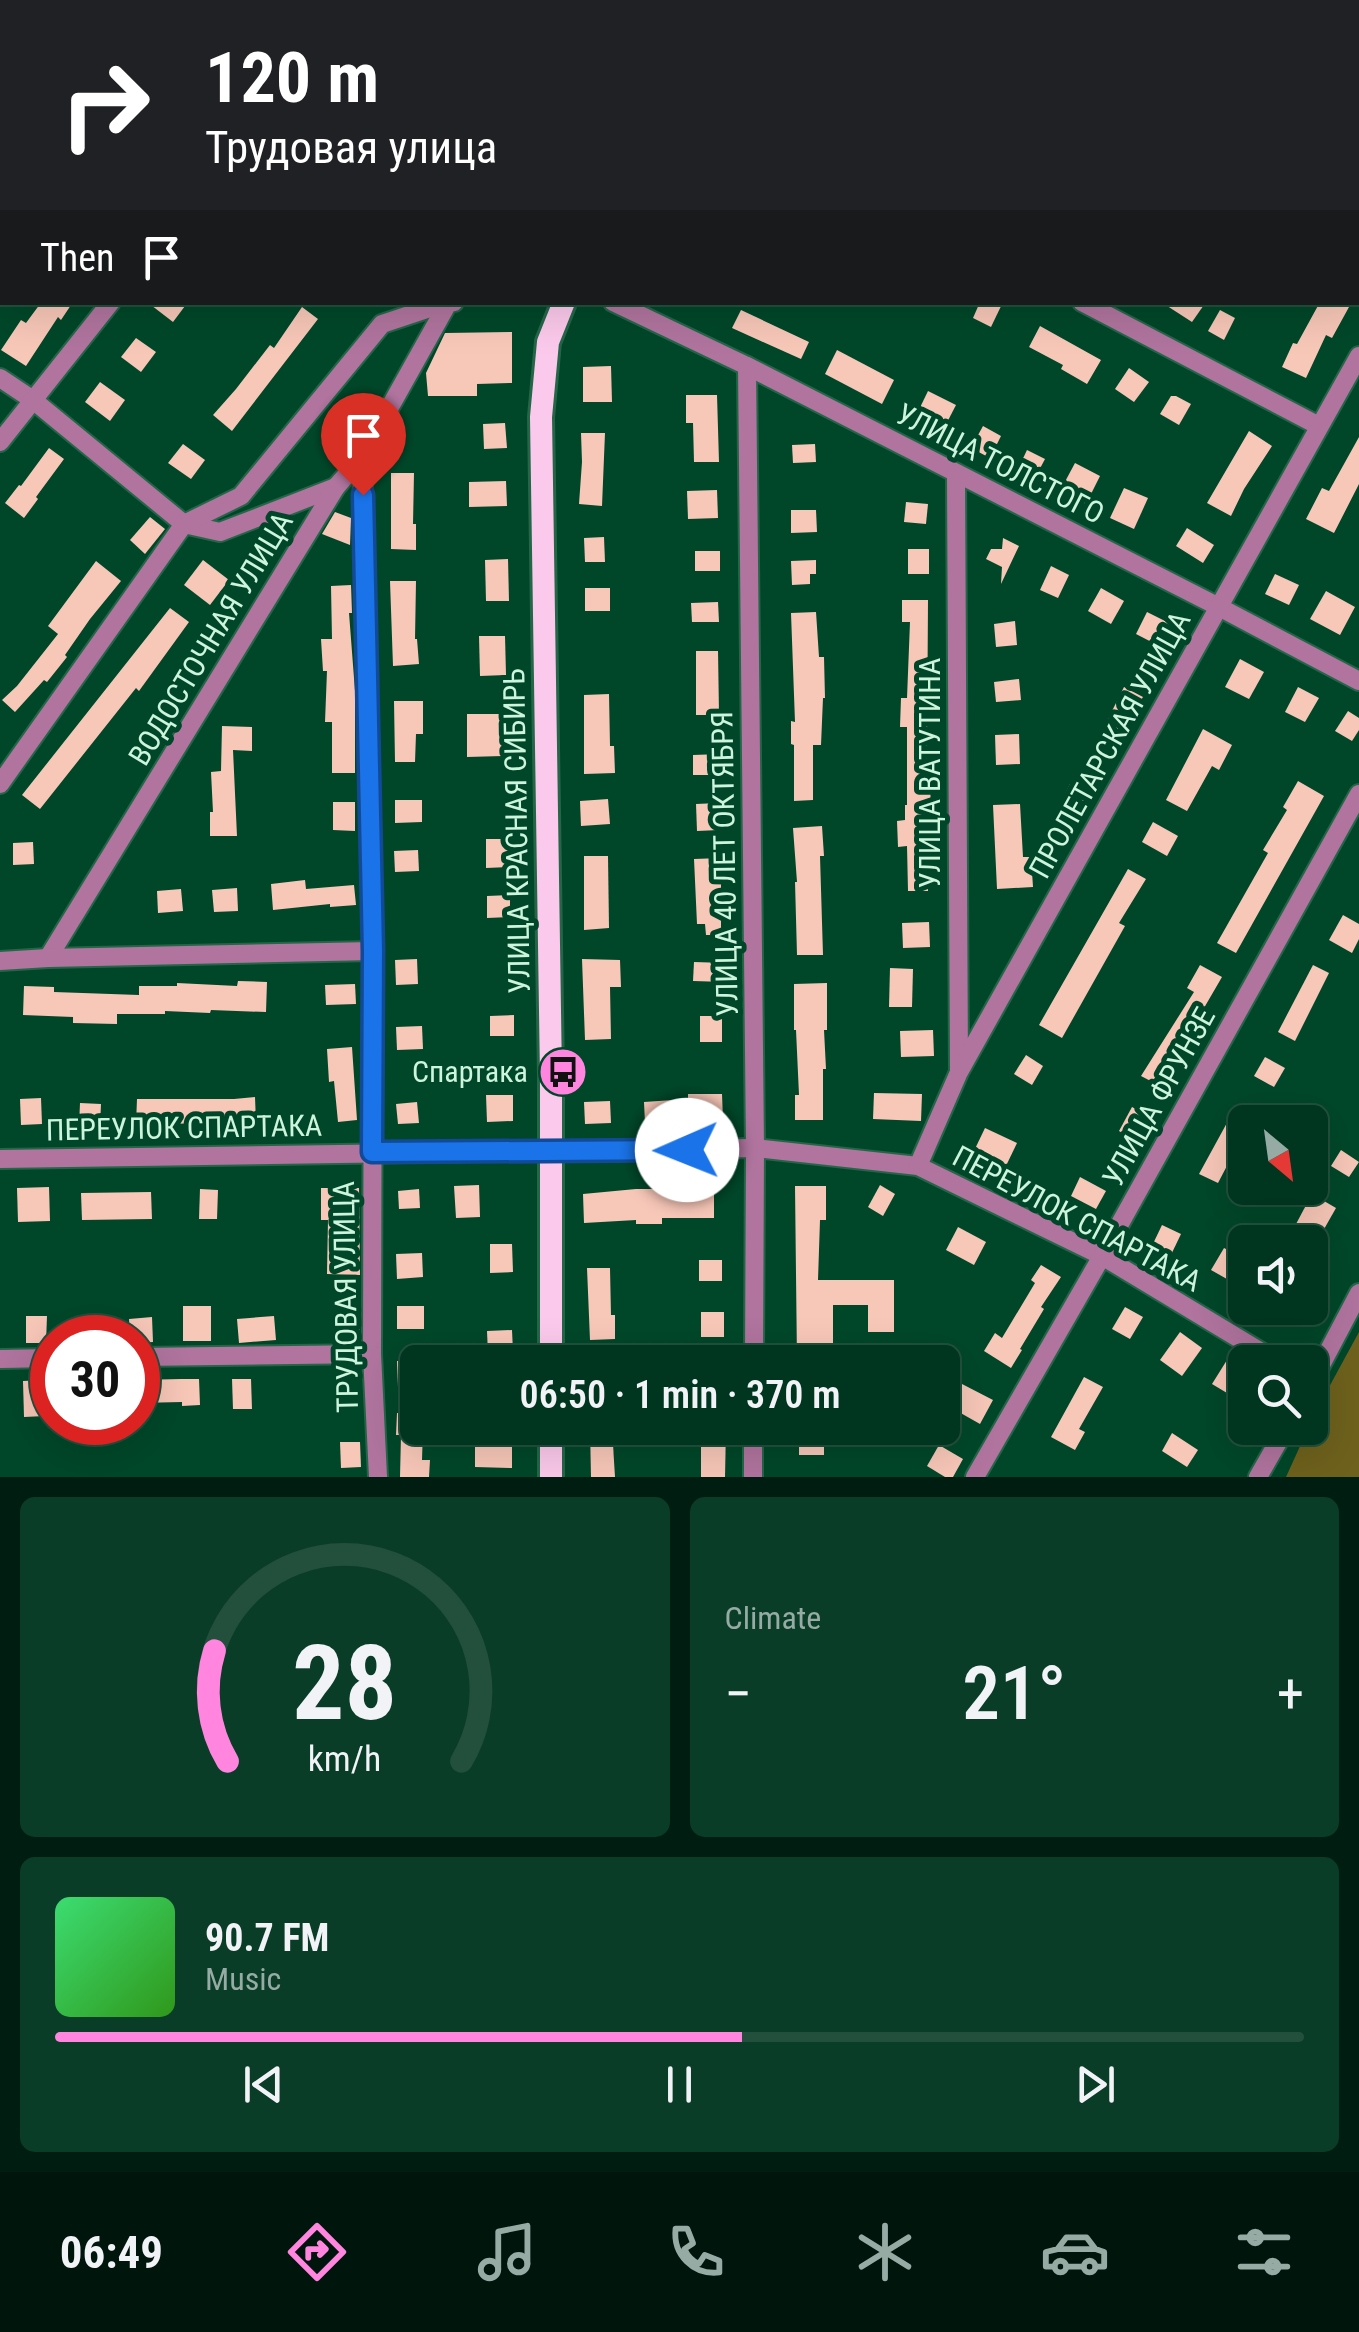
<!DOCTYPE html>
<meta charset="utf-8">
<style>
:root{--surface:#00351f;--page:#0a3d28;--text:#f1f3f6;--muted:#95aba4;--line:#22503d;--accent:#ff85df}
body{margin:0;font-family:"Roboto Condensed",sans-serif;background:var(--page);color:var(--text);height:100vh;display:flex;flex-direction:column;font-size:38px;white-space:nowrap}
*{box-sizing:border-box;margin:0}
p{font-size:32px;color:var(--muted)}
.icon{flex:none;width:55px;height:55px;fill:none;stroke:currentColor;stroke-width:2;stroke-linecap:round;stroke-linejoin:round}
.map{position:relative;height:1477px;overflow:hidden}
.drawer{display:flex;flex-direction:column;gap:20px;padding:20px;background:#001d11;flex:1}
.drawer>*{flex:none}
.banner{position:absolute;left:0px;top:0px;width:1360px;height:305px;box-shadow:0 10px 40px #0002,0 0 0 2px var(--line);background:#202124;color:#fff;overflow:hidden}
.needle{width:65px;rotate:151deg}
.tools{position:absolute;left:1228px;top:1105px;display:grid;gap:20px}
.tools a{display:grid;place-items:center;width:100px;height:100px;border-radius:15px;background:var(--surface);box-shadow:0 10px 40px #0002,0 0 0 2px var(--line);font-size:50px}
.speed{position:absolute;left:30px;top:1315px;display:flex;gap:20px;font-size:50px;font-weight:700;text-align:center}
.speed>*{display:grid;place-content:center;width:130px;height:130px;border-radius:50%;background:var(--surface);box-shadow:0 10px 40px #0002,0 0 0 2px var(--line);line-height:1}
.speed .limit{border:15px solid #d22;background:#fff;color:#111}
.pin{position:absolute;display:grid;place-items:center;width:85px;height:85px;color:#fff;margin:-102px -42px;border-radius:50% 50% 50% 0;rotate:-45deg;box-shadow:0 0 10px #0007}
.pin .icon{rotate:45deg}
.me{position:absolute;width:110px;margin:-55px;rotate:269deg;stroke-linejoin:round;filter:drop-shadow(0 0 8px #0008)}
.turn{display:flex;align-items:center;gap:35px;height:210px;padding:0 40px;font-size:45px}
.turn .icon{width:130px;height:130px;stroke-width:2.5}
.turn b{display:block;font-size:70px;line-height:85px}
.then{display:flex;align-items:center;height:95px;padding:0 40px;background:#0003;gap:20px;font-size:38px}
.big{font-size:75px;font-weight:600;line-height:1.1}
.drawer .card{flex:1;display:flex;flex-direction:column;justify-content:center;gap:15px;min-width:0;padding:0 35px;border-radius:15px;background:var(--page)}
.drawer .dial{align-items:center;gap:0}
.dial svg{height:260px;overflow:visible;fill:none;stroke:var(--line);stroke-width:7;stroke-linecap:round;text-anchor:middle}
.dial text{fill:var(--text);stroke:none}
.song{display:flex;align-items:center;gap:30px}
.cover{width:120px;height:120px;border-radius:15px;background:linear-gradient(135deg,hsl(140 70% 55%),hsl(110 70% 35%))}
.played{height:10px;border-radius:5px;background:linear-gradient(90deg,var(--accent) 55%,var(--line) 55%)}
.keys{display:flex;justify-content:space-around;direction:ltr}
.heat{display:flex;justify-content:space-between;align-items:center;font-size:55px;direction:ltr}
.drawer .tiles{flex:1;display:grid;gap:20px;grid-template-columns:1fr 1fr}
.card:last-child{grid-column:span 2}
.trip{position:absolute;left:400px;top:1345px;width:560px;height:100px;border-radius:15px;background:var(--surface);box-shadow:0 10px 40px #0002,0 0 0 2px var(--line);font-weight:600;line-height:100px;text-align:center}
.menu{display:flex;height:160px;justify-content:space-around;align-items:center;background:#00150c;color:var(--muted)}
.menu .icon{width:70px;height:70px}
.menu .selected{color:var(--accent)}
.menu b{font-size:45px;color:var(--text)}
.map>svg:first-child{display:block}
</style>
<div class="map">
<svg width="1359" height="1477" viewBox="0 0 1359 1477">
<rect width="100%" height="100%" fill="#004729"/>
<path fill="#6e611d" d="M1359 1332V1477H1286L1316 1411Z"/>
<g fill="#f7c7b8">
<path d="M38 302H73L61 320 58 317 26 366 1 350 21 320 26 323 40 304Z"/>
<path d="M147 302H188L173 322Z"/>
<path d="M980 302H1003L991 327 973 318Z"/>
<path d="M1161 302H1206L1192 322Z"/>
<path d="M1320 302H1340L1349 307 1332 338 1326 335 1306 378 1282 367 1293 343 1297 344Z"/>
<path d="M302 307 318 319 232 431 213 415 236 389 270 345 274 348Z"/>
<path d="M741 310 809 342 801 359 732 328Z"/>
<path d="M1220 310 1235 318 1224 340 1208 331Z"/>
<path d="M1040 326 1101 360 1087 384 1061 369 1063 365 1029 347Z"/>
<path d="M512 332V383L477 384V396H428L426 373 445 333Z"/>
<path d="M136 338 156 352 141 372 121 357Z"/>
<path d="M837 350 894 380 882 404 825 374Z"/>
<path d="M611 366 612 402H583V367Z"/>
<path d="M1129 368 1149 382 1134 402 1115 389Z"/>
<path d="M100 382 125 400 110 421 85 402Z"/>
<path d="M928 391 956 405 940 436 913 422Z"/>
<path d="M686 395H717L719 462H694L693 423H686Z"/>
<path d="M1171 396H1176L1191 404 1179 425 1160 414Z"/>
<path d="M505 423 507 448 484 449 483 424Z"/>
<path d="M983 426 1001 436 990 458 971 448Z"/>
<path d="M1249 431 1272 446 1244 489 1231 516 1207 503Z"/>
<path d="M581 433H605L602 506 579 504 582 462Z"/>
<path d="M1359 437V484L1334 533 1306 519 1322 488 1329 491Z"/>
<path d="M183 444 205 460 191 479 168 463Z"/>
<path d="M815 444 816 462 793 463 792 445Z"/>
<path d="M49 448 64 459 36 497 38 499 24 518 5 503 19 485 21 486Z"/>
<path d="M1027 450 1045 459 1035 478 1018 469Z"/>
<path d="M1075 463 1100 476 1086 504 1060 491Z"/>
<path d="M391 473H414L413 524H416V550L391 549Z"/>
<path d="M506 481 507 506 469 507V482Z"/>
<path d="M1124 488 1148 498 1134 529 1110 518Z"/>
<path d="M717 490 718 518 688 519 687 491Z"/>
<path d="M906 502 928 504 926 524 904 522Z"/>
<path d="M791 510H816L817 532 791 533Z"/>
<path d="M335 512 351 518 350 545 322 534Z"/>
<path d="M150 517 165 529 145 554 130 540Z"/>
<path d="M1187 528 1214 545 1203 563 1176 546Z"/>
<path d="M604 537 605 562H585L584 538Z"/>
<path d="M1003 538 1019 546 1001 584 1002 567 986 559 991 549H1002Z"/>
<rect x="908" y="549" width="21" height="25"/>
<rect x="695" y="551" width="25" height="20"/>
<path d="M508 559 509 601H486L485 560Z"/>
<path d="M203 560 229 580 210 605 184 585Z"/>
<path d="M816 560V574H810V584L792 585 791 561Z"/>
<path d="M96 561 121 581 90 619 65 655 67 657 47 682 44 680 15 712 2 700 17 686 58 634 48 626Z"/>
<path d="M1051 566 1069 575 1058 598 1040 590Z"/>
<path d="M1275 574 1299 585 1289 605 1265 594Z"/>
<path d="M390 581H416L415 639H417L419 664 393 666Z"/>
<path d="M351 585 352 613H349L355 691V773H332V722H325L327 671H323L321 639H332L331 586Z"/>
<rect x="585" y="588" width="25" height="23"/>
<path d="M1101 588 1124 601 1111 624 1088 611Z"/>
<path d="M1326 591 1355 607 1340 635 1310 619Z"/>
<path d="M902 600H928L927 750H931L932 778 930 779 932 846H928V891H908L907 846 898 847 897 821 905 820V805H907V727H900L901 698H907L910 622H902Z"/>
<path d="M718 602 719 622H692L691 603Z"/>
<path d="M170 608 189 622 139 691 136 688 40 809 22 795Z"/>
<path d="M816 612 819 657H824L825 698H823L821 745H813V800L794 801V745L791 744V721L795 722 791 613Z"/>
<path d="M1147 612 1179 628 1167 650 1136 634Z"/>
<path d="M1015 621 1017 645 996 647 994 624Z"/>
<path d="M479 636H505L506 675 480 676Z"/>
<path d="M696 651H718L719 715H696Z"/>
<path d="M1240 659 1264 672 1249 699 1225 687Z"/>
<path d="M1019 679 1021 700 996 702 994 682Z"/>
<path d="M1124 687 1143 697 1126 724 1110 759 1092 751Z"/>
<path d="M1298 687 1319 698 1305 722 1285 712Z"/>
<path d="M609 694 610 746H614L615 773 584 774V695Z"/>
<path d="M394 701H423V734H416L415 762H395Z"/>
<path d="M1348 711 1359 718V730L1352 741 1335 731Z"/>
<path d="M467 714H503V756L467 757Z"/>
<path d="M222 726 252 727V751L233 750 237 836H210V812H213L211 772 221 771Z"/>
<path d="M1203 729 1232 745 1219 770 1212 766 1187 811 1166 800Z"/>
<path d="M1019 734 1020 764 996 765 995 735Z"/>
<path d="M721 754V775H693V755Z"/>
<path d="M1298 781 1324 796 1236 953 1217 943 1268 853 1263 850 1287 810 1283 807Z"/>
<path d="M1070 784 1092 794 1081 817 1059 806Z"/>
<path d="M608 799 610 824 581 826 580 801Z"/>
<path d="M395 800H422V822L395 823Z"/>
<path d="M333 802H355V831L333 830Z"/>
<path d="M718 803 719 830 697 831 696 804Z"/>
<path d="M1020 804 1023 857H1031L1033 887 997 889 993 805Z"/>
<path d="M1153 822 1178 836 1167 856 1142 842Z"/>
<path d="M822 826 824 856H820L823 955H797L795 882H797L793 828Z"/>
<path d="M486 839H508L509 867 486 868Z"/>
<path d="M33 842 34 864 13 865V843Z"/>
<path d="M418 850 419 871 395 872 394 851Z"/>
<path d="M584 856H608L609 928 584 930Z"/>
<path d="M721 858V935H706L705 924H697L694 859Z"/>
<path d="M1128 869 1146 879 1119 923 1125 926 1062 1038 1039 1025Z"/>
<path d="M305 880 306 889 354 885 356 905 330 907V904L273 910 271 884Z"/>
<path d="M237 888 238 911 214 912 212 890Z"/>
<path d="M181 889 183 911 158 913 157 891Z"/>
<path d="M510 895V917L487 918V896Z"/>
<path d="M1343 915 1359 924V939L1352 953 1329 940Z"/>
<path d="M929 922 930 947 903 948 902 923Z"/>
<path d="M417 959 418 984 396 985 395 960Z"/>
<path d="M582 959 620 960 621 987H610L611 1039 585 1040Z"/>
<path d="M694 962 726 963 725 982 693 981Z"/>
<path d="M1200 965 1222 977 1197 1020 1201 1022 1172 1066 1175 1068 1164 1088 1141 1076 1194 992 1187 988Z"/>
<path d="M1313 965 1329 973 1295 1041 1278 1032Z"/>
<path d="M890 968 913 969 912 1007H889Z"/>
<path d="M238 981 267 982 266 1012 211 1010 210 1013 165 1011V1014H117V1024L73 1023V1017L23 1015 24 986 54 987V992L139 995V986H177V983L237 986Z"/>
<path d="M827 983V1030H824L826 1069H823V1120H795V1095H799L796 1030H794V984Z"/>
<path d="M355 984 356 1004 326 1005 325 985Z"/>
<path d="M514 1015V1036H490V1016Z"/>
<rect x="700" y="1016" width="22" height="26"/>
<path d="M422 1026 423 1049 397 1050 396 1027Z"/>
<path d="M933 1030 934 1056 901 1057 900 1031Z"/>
<path d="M352 1047 357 1120 338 1122 334 1081 329 1082 327 1049Z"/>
<path d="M1026 1055 1043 1066 1032 1085 1014 1074Z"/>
<path d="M1265 1057 1285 1068 1274 1087 1254 1076Z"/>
<path d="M874 1093 922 1094 921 1121 873 1119Z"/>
<path d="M688 1094H722L723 1120 645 1123 644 1102 688 1099Z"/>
<path d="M486 1095H513V1121L487 1122Z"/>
<path d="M255 1097 256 1123 136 1124 137 1099H234Z"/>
<path d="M41 1098 42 1124 21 1125 20 1099Z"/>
<path d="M610 1101 611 1123 585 1124 584 1102Z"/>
<path d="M417 1102 419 1123 398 1124 396 1104Z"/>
<path d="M80 1103 101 1104 100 1127 79 1126Z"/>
<path d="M1132 1107 1151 1117 1137 1142 1119 1131Z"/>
<path d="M1234 1110 1245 1116V1141L1241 1139 1218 1183 1199 1174Z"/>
<path d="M985 1128 1017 1143 1005 1168 973 1153Z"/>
<path d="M1341 1150 1359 1162 1349 1177 1331 1166Z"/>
<path d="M1080 1177 1106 1191 1096 1209 1071 1196Z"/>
<path d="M479 1185 480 1217 456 1218 454 1186Z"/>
<path d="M880 1185 895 1194 883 1216 868 1207Z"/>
<path d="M681 1186H714V1218H662V1224H636V1220L584 1223 583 1194 636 1189H681Z"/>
<path d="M795 1186H826V1220H820L818 1280H894V1332H868V1305H833V1362H797Z"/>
<path d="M49 1187 50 1221 18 1222 17 1188Z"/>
<path d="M321 1188H359L360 1275 327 1274 328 1220H321Z"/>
<path d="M200 1189 218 1190 217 1219H199Z"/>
<path d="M419 1189 420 1208 399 1209 398 1191Z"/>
<path d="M151 1192 152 1219 82 1220 81 1193Z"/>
<path d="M1312 1194 1336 1208 1319 1238 1296 1224Z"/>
<path d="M1162 1225 1181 1234 1169 1259 1150 1250Z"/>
<path d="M958 1227 986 1242 974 1265 946 1250Z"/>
<path d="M490 1244H512L513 1272 490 1273Z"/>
<path d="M1224 1248 1245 1259V1264L1234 1283 1211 1270Z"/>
<path d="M422 1253 423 1277 397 1279 396 1254Z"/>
<rect x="699" y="1260" width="23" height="21"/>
<path d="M1041 1265 1061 1277 1041 1307 1044 1309 1020 1349 1022 1350 1011 1368 984 1351 995 1333 1002 1338 1035 1283 1031 1280Z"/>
<path d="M587 1268H610L611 1315H615V1339L590 1340Z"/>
<rect x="183" y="1306" width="28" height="35"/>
<rect x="397" y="1306" width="27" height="23"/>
<path d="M1125 1307 1143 1317 1130 1339 1112 1329Z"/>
<rect x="701" y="1312" width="23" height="25"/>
<path d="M26 1316H47L46 1343H26Z"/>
<path d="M274 1316 276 1340 239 1343 237 1319Z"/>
<path d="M152 1317 153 1342 138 1343V1338H130L129 1319Z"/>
<path d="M360 1318V1338L335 1339 334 1319Z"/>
<path d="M512 1330 513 1352 488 1354 487 1331Z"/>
<path d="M1180 1332 1202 1348 1182 1376 1160 1360Z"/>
<path d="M418 1360V1386L398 1387 397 1361Z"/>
<path d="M1227 1360 1245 1371 1232 1396 1212 1384Z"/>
<path d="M1084 1377 1103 1387 1079 1429 1085 1432 1075 1450 1051 1437Z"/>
<path d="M181 1379H199L200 1405 182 1406V1402L138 1403V1380Z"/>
<path d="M232 1379H251L252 1409H233Z"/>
<path d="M44 1380 45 1416 24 1417 23 1381Z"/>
<path d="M962 1384 993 1400 980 1424 950 1407Z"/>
<path d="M397 1413 418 1414V1428H423L422 1460H430L429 1477H400L401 1435H396Z"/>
<path d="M475 1428H512V1468L475 1467Z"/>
<path d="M590 1428H612L615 1477H591Z"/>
<path d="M701 1428H726L725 1477H701Z"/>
<path d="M1172 1433 1198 1450 1187 1467 1162 1451Z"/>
<rect x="799" y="1435" width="25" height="20"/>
<path d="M340 1442H360L361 1467 341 1468Z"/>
<path d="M939 1445 963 1459 953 1477H945L927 1466Z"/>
</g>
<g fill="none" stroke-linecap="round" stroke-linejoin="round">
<g stroke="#256649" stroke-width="22">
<g id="minor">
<path d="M1023 0 1028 2"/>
<path d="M65 2 67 0"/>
<path d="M350 2 352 0"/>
<path d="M635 2 636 0"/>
<path d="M0 87 2 84"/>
<path d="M1358 184 1359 185"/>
<path d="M613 302 747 366 1219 607 1359 681"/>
<path d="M1082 302 1319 426"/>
<path d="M747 366 755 1148 754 1362"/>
<path d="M0 378 33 400 184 524 220 532 336 487"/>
<path d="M0 442 111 302"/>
<path d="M362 457 373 951 372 1354 378 1477"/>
<path d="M956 473 959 1071"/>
<path d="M0 784 184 524 241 496 382 324 448 302"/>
<path d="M48 958 336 487 362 457 448 303 454 302"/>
<path d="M0 961 48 958 373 951"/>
<path d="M0 1159 755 1148 918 1166 1102 1256 1278 1362"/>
<path d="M918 1166 959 1072 1359 356"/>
<path d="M138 1357 372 1354"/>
<path d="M0 1359 52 1358"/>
<path d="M1310 1386 1359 1293"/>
<path d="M753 1477V1428"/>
<path d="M975 1477 1102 1256 1359 794"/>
<path d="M1258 1477 1286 1428"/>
</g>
</g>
<g stroke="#256649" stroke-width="28">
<g id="major">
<path d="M725 2 727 0"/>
<path d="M551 1362V1076L541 417 548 342 564 302"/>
<path d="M551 1477V1428"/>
</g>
</g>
<use href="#minor" stroke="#b0749e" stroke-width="18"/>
<use href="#major" stroke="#fbc9eb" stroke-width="22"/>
</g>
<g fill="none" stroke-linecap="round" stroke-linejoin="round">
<g stroke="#114b97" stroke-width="25">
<path id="route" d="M363 495 373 951 372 1152 687 1150"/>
</g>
<use href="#route" stroke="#1a73e8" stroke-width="18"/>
</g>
<defs>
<g id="bus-disc" transform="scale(2.5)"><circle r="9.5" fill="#ff85df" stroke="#004729"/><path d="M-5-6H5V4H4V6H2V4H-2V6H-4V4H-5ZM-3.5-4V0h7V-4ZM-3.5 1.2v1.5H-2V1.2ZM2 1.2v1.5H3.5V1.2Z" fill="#111"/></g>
</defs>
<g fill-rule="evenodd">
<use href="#bus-disc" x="563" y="1072"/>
</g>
<g text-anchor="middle" stroke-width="10" stroke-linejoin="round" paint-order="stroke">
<g font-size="30" fill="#cdf4dc" stroke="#004729">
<text transform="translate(1000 464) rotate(27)" y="10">УЛИЦА ТОЛСТОГО</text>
<text transform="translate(211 639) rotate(-59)" y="10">ВОДОСТОЧНАЯ УЛИЦА</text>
<text transform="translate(1110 745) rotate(-61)" y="10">ПРОЛЕТАРСКАЯ УЛИЦА</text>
<text transform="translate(930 773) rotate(-90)" y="10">УЛИЦА ВАТУТИНА</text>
<text transform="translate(517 831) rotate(-91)" y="10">УЛИЦА КРАСНАЯ СИБИРЬ</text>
<text transform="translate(725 864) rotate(-91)" y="10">УЛИЦА 40 ЛЕТ ОКТЯБРЯ</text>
<text transform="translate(1159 1097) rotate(-61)" y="10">УЛИЦА ФРУНЗЕ</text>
<text transform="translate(184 1128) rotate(-1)" y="10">ПЕРЕУЛОК СПАРТАКА</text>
<text transform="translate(1077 1219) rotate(28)" y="10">ПЕРЕУЛОК СПАРТАКА</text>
<text transform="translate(346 1297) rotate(-91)" y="10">ТРУДОВАЯ УЛИЦА</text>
</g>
<g font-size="30" fill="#cdf4dc" stroke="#004729" text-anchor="end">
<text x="528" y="1082">Спартака</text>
</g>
</g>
</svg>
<div class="tools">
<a><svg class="needle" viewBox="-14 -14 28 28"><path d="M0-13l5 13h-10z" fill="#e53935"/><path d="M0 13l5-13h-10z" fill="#95aba4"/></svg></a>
<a><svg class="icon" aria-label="sound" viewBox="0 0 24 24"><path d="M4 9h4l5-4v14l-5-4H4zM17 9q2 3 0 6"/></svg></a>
<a><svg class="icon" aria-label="search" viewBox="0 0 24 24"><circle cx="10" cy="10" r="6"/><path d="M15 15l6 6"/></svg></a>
</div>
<div class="speed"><div class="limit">30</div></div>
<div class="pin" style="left:363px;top:495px;background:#d93025"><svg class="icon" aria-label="arrive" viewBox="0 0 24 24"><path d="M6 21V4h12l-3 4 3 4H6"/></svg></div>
<svg class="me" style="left:687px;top:1150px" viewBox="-20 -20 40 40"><circle r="19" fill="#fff"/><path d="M0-13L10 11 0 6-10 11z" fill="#1a73e8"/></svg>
<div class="trip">06:50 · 1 min · 370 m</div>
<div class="banner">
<div class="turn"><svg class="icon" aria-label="right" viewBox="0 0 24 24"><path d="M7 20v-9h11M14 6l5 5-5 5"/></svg><div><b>120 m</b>Трудовая улица</div></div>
<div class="then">Then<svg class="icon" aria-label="arrive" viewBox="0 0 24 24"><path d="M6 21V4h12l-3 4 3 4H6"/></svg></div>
</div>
</div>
<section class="drawer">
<div class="tiles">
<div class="card dial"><svg viewBox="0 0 100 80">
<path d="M14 69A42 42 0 1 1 86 69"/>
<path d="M14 69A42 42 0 0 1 10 35" stroke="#ff85df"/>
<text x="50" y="56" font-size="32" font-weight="700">28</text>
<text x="50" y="72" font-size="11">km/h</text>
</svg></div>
<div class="card"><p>Climate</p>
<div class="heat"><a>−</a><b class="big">21°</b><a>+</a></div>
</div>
<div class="card">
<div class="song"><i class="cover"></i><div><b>90.7 FM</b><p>Music</p></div></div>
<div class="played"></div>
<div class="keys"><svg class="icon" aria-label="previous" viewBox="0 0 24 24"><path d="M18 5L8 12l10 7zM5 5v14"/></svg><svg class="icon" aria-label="pause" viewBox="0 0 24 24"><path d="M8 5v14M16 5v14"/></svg><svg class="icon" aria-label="next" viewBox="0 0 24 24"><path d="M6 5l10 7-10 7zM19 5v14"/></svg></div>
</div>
</div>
</section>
<nav class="menu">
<b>06:49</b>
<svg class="icon selected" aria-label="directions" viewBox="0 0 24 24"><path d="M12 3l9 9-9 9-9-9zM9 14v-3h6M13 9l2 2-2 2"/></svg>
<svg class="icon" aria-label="music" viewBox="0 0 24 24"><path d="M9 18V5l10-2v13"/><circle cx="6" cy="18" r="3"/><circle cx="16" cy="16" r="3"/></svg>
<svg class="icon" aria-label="phone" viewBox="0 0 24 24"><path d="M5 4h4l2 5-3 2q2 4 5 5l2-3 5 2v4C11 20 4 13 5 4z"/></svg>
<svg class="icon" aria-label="climate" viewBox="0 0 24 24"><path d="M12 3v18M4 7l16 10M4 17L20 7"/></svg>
<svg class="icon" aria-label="car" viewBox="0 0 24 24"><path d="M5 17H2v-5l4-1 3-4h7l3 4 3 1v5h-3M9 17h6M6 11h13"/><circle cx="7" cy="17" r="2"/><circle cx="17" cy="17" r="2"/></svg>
<svg class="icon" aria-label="filters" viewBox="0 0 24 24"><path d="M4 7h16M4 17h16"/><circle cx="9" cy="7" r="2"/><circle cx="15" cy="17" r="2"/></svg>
</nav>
